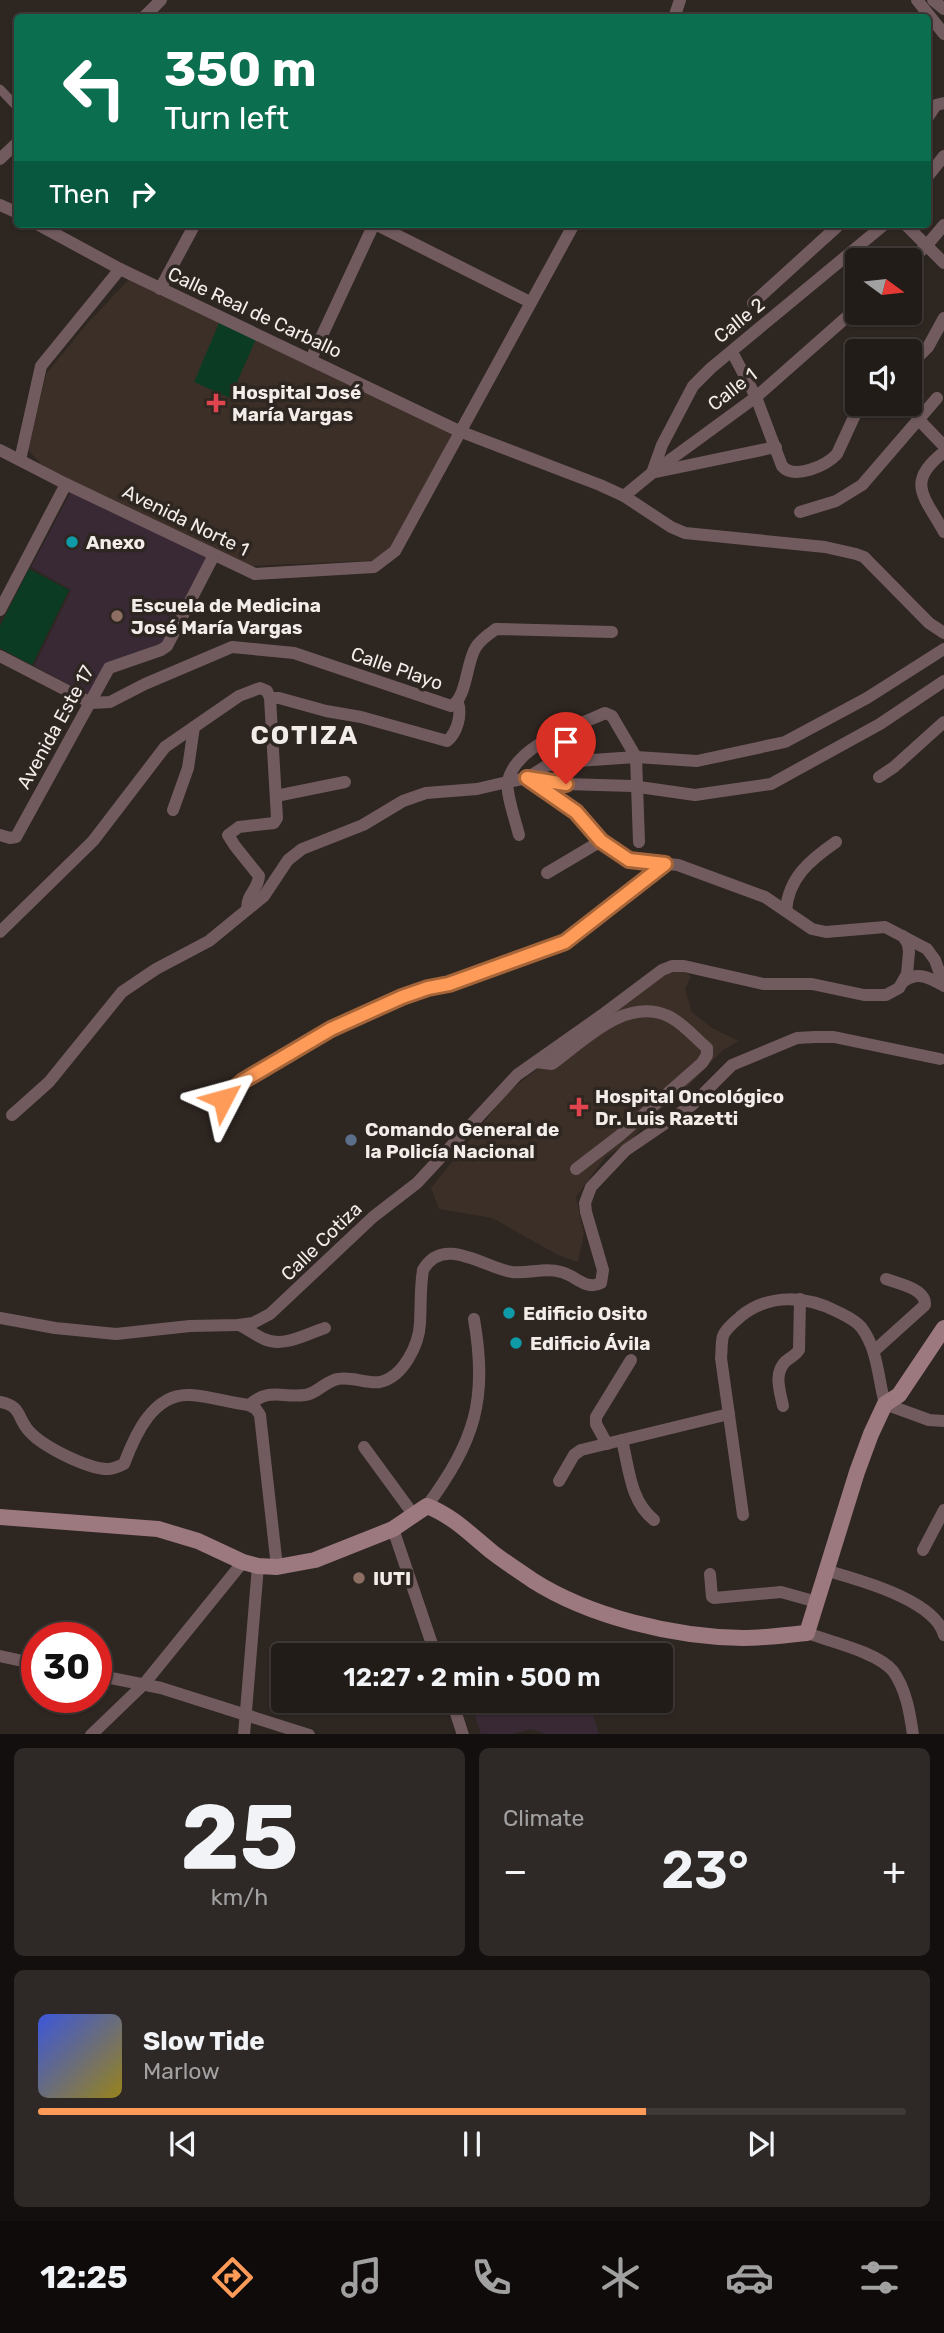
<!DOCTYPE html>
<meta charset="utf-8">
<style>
:root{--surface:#221c19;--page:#2e2926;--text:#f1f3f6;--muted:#a2a1a2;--line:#3f3a38;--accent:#fe9b58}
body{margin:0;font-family:Rubik,sans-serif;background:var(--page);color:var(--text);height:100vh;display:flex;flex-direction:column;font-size:26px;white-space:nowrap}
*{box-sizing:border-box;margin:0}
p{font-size:23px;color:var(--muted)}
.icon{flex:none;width:38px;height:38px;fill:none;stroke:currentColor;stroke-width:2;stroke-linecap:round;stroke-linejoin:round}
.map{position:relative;height:1734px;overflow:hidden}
.panel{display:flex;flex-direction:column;gap:14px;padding:14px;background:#130f0e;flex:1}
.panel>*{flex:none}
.top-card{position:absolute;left:14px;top:14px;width:917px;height:214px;border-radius:7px;box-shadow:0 2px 5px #0004,0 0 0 2px var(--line);background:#0b6e4f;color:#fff;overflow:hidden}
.needle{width:46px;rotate:105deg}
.tools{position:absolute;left:845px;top:248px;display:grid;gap:14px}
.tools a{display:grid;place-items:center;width:77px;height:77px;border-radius:7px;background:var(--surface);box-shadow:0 2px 5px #0004,0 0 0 2px var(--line);font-size:35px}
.speed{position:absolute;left:21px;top:1622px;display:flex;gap:14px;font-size:35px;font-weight:700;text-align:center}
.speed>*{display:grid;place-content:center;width:91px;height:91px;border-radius:50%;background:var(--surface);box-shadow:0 2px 5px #0004,0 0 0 2px var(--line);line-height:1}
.speed .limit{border:10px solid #d22;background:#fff;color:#111}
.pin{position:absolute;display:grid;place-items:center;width:60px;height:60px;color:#fff;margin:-72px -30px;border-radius:50% 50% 50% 0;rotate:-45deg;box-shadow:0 0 7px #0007}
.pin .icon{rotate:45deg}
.me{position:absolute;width:77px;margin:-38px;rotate:51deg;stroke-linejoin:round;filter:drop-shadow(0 0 5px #0008)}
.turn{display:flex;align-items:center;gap:24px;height:147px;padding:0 35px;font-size:32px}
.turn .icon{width:91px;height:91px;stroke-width:2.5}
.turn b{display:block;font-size:49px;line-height:60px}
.then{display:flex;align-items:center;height:66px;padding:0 35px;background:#0003;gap:14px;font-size:26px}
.big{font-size:52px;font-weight:600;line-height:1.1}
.panel .widget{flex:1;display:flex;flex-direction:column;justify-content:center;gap:10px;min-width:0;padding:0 24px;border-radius:10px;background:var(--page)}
.panel .dial{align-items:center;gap:0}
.dial b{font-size:91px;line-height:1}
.song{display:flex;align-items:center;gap:21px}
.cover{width:84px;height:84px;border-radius:10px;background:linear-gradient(135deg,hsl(230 70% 55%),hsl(50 70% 35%))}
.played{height:7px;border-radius:4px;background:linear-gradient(90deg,var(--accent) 70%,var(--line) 70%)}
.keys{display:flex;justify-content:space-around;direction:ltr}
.heat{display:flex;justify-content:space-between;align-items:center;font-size:38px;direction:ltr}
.panel .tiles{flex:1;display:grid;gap:14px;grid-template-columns:1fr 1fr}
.widget:last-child{grid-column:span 2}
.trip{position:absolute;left:271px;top:1643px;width:402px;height:70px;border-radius:7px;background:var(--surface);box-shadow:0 2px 5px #0004,0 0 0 2px var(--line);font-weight:600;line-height:70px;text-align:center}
.dock{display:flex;height:112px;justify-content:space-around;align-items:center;background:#0e0b0a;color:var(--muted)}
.dock .icon{width:49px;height:49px}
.dock .active{color:var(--accent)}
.dock b{font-size:32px;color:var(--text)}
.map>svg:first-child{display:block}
</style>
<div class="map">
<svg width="944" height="1735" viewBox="0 0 944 1735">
<rect width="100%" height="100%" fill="#2e2621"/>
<g fill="#3c2f27">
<path d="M130 278 452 432 406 541 384 560 250 566 44 467 28 450 46 374 86 325Z"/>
<path d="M681 970 691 976 685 989 692 1012 712 1028 739 1041 723 1050 678 1097 649 1118 629 1143 606 1156 576 1197 584 1234 578 1262 558 1255 492 1218 439 1209 431 1188 508 1092 657 975Z"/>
</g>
<g fill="#392935">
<path d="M72 490 207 557 162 643 106 665 89 695 34 666 71 590 31 567Z"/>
<path d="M470 1701H577L593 1715 599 1734H545L531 1729 513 1734H481Z"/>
</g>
<g fill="#0b3c23">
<path d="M219 323 256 339 230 398 194 382Z"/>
<path d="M29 569 69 590 32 665 0 648V626Z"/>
</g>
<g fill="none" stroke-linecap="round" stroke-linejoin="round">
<path stroke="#725b5f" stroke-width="9" d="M0 89 18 108"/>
<g stroke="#725b5f" stroke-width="12">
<path d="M917 0 944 34"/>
<path d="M933 0 944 9"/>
<path d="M143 18 161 0"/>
<path d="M674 18 680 0"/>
<path d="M928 117 936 105 944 103"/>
<path d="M0 159 18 142"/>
<path d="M928 176 944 156"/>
<path d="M0 205 18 213"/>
<path d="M37 224 120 269 459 431 600 485 624 496 671 527 685 533 825 547 856 554 864 557 929 623 944 633"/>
<path d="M375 224 530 302"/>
<path d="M905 224 944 263"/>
<path d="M910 261 927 245 944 225"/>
<path d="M160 289 195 224"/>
<path d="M753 303 840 224"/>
<path d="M732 352 756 397 782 466C794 480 826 466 837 454L860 404"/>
<path d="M311 359 374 224"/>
<path d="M910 365 928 347 944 318"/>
<path d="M919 420 944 446"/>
<path d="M0 450 66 484 255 574 374 567 395 551 574 224"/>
<path d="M944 452C905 482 924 496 944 532"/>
<path d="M20 460 41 366 120 269"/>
<path d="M656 472 776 447"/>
<path d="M652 473 662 445 693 386 711 368 885 224"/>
<path d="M624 496 652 473 756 397 858 307"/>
<path d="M800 512 836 501 862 485 937 398"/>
<path d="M0 610 66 484"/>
<path d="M0 656 91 703 110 702 145 684 232 647 294 653 451 706C467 699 466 662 476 647 481 639 489 634 496 629L612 632"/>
<path d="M270 698H279L326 711 361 717 447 741C457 733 462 715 458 703"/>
<path d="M879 777 894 767 944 722"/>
<path d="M527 778 576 812 601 841 629 860 678 865 765 897 812 929 826 932 885 927 927 949 935 960 944 985"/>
<path d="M534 779 566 784 632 786 695 795 771 784 880 724 944 681"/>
<path d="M276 796 345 782"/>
<path d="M173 810 188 768 194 727"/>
<path d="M0 835 10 838 16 837 109 668 161 650 167 646 214 555"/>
<path d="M519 835C516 822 505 791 508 781 516 745 575 727 605 713L612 716 636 757 639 842"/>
<path d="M547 873 601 841"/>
<path d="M786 911C788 878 810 860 836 842"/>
<path d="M0 932 93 841 165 747 239 696 260 688 267 691 270 698 277 818 274 823 239 827 228 835 235 846 259 876C258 890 247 893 247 909"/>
<path d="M904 981C919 971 930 978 944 986"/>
<path d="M536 1062 552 1064C585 1040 625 997 668 1016 682 1022 695 1038 707 1048V1055L702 1063 619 1136 576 1169"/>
<path d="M223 1099 244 1081 331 1029 402 997 428 988 449 984 565 942 665 864"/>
<path d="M12 1115 49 1082 122 992 156 969 209 941 264 896 288 860 302 849 363 825 403 801 426 793 477 789 507 782 527 778 546 766 563 762 636 757 697 761 785 742 867 698 944 649"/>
<path d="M0 1318 55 1328 116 1334 190 1326 238 1325 253 1323 270 1314 373 1217 417 1183 517 1075 602 1015 662 970 672 966H684L763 984H812L864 995H886L899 988 907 974 909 952 908 944 903 936"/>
<path d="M239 1325C248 1329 255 1335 264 1339 284 1348 306 1334 325 1328"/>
<path d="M874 1351 925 1305C926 1289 900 1284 886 1279"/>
<path d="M0 1402C22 1406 17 1418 29 1431 43 1447 88 1469 108 1469 114 1469 119 1466 124 1464 135 1435 153 1393 190 1395 210 1396 229 1403 249 1405 270 1387 281 1398 305 1395 317 1394 325 1381 338 1379 352 1376 366 1384 380 1382 403 1377 419 1345 420 1323 421 1305 420 1288 423 1270 443 1234 485 1268 512 1272 529 1274 544 1267 561 1272 575 1275 586 1291 601 1283L603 1270 586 1212 585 1203 591 1187 626 1150 692 1105 732 1065 797 1038 815 1037H834L940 1059"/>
<path d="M249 1405 256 1409 260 1415 277 1567"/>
<path d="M783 1406C780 1391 773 1373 786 1361 792 1356 795 1356 799 1350L800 1299"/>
<path d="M622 1440C629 1468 630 1501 654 1520"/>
<path d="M607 1444 596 1424V1417L631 1360"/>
<path d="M364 1447 413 1514"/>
<path d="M559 1481 574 1455 581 1450 729 1414"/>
<path d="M427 1506C475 1440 488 1400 474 1319"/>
<path d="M743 1515 721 1358C722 1351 721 1343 723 1336 726 1328 735 1322 741 1316 770 1293 807 1296 838 1312 846 1316 855 1320 861 1327 878 1349 878 1379 885 1404L929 1420 944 1421"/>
<path d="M393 1529 436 1656"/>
<path d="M923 1550 944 1510"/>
<path d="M828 1571C859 1580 935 1600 944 1635"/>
<path d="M710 1574 712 1597 714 1598 781 1592 817 1602"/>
<path d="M807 1633C831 1642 877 1652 893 1671 906 1689 910 1713 913 1735"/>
<path d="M0 1656 37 1664"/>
<path d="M96 1675 161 1688 309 1735"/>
<path d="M452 1701 463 1735"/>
<path d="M91 1735 144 1684 243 1562"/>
<path d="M244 1735 258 1566"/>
</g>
<path stroke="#9c787f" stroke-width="16" d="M0 1517 158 1529 198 1541 243 1562 258 1566 277 1567 315 1560 393 1529 427 1506C453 1516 471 1535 492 1552 505 1562 519 1571 532 1580 590 1617 674 1637 743 1638 764 1638 786 1635 807 1633L857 1472 871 1434 885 1404 899 1395 944 1328"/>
</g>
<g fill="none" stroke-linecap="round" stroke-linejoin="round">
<g stroke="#a56539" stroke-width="18">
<path id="route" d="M223 1099 243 1081 331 1029 402 997 428 988 449 984 565 942 665 864 629 860 601 841 576 812 527 778 566 784"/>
</g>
<use href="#route" stroke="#fe9b58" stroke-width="12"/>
</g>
<g fill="#e0444e" stroke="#2e2621" stroke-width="2.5">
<path d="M212.5 392.5h7v7h7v7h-7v7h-7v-7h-7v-7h7z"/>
<path d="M575.5 1096.5h7v7h7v7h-7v7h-7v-7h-7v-7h7z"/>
</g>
<g fill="#0f9aa8" stroke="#2e2621" stroke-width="2.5">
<circle cx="72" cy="542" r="7"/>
<circle cx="509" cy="1313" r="7"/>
<circle cx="516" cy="1343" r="7"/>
</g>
<g fill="#8d6e63" stroke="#2e2621" stroke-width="2.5">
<circle cx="117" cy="616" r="7"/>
<circle cx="359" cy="1578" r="7"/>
</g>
<circle fill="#5c6f8a" stroke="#2e2621" stroke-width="2.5" cx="351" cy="1140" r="7"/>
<g text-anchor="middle" stroke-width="7" stroke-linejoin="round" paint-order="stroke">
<g font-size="19" fill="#f3edea" stroke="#2e2621">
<text transform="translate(255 312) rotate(25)" y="7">Calle Real de Carballo</text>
<text transform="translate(739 320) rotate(-39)" y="7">Calle 2</text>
<text transform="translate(732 389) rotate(-38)" y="7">Calle 1</text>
<text transform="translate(186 520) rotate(26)" y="7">Avenida Norte 1</text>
<text transform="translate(397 668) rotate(19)" y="7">Calle Playo</text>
<text transform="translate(55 727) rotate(-61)" y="7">Avenida Este 17</text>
<text transform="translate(321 1241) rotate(-44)" y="7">Calle Cotiza</text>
</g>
<g font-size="19" font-weight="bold" fill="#f3edea" stroke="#2e2621" text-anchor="start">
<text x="232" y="399">Hospital José<tspan x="232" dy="22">María Vargas</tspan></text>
<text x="86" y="549">Anexo</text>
<text x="131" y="612">Escuela de Medicina<tspan x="131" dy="22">José María Vargas</tspan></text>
<text x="595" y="1103">Hospital Oncológico<tspan x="595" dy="22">Dr. Luis Razetti</tspan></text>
<text x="365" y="1136">Comando General de<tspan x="365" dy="22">la Policía Nacional</tspan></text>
<text x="523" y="1320">Edificio Osito</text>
<text x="530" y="1350">Edificio Ávila</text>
<text x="373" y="1585">IUTI</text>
</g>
<g font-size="26" font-weight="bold" letter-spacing="2" fill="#f3edea" stroke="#2e2621">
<text x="305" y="744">COTIZA</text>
</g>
</g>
</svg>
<div class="tools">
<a><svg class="needle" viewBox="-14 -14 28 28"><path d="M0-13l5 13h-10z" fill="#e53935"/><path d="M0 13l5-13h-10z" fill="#a2a1a2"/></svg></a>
<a><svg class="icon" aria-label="sound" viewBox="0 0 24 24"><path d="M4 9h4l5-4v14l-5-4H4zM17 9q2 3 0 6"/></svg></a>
</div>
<div class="speed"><div class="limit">30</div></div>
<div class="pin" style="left:566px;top:784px;background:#d93025"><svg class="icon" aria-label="arrive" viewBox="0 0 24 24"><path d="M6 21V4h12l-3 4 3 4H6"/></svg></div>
<svg class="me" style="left:223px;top:1099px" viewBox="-20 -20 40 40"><path d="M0-17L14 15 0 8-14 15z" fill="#fe9b58" stroke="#fff" stroke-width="4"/></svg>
<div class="trip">12:27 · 2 min · 500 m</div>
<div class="top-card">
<div class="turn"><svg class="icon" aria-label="left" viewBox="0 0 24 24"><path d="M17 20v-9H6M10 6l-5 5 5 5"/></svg><div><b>350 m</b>Turn left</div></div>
<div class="then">Then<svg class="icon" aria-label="right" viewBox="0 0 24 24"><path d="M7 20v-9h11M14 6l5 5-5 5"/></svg></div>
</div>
</div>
<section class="panel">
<div class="tiles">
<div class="widget dial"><b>25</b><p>km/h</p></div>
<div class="widget"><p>Climate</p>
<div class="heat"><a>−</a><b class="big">23°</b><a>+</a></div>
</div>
<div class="widget">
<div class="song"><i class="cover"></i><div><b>Slow Tide</b><p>Marlow</p></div></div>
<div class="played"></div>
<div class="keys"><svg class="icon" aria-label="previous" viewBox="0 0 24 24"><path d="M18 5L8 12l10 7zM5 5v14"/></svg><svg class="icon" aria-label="pause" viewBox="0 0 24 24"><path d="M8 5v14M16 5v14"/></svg><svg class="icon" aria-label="next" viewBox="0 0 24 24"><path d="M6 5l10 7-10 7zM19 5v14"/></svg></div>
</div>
</div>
</section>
<nav class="dock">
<b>12:25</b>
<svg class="icon active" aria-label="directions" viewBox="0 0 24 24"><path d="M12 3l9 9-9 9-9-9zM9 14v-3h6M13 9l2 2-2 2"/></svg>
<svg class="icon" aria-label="music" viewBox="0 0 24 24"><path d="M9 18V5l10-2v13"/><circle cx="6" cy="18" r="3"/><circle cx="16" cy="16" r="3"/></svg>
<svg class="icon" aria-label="phone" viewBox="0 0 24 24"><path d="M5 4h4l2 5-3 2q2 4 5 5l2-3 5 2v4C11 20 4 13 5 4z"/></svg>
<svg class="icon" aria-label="climate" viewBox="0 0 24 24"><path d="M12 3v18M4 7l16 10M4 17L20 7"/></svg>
<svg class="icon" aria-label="car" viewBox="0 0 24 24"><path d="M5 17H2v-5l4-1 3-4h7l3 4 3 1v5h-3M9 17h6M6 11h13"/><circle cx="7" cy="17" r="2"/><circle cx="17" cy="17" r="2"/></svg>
<svg class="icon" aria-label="filters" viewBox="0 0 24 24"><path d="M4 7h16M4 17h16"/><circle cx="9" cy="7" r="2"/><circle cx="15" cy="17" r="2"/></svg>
</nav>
